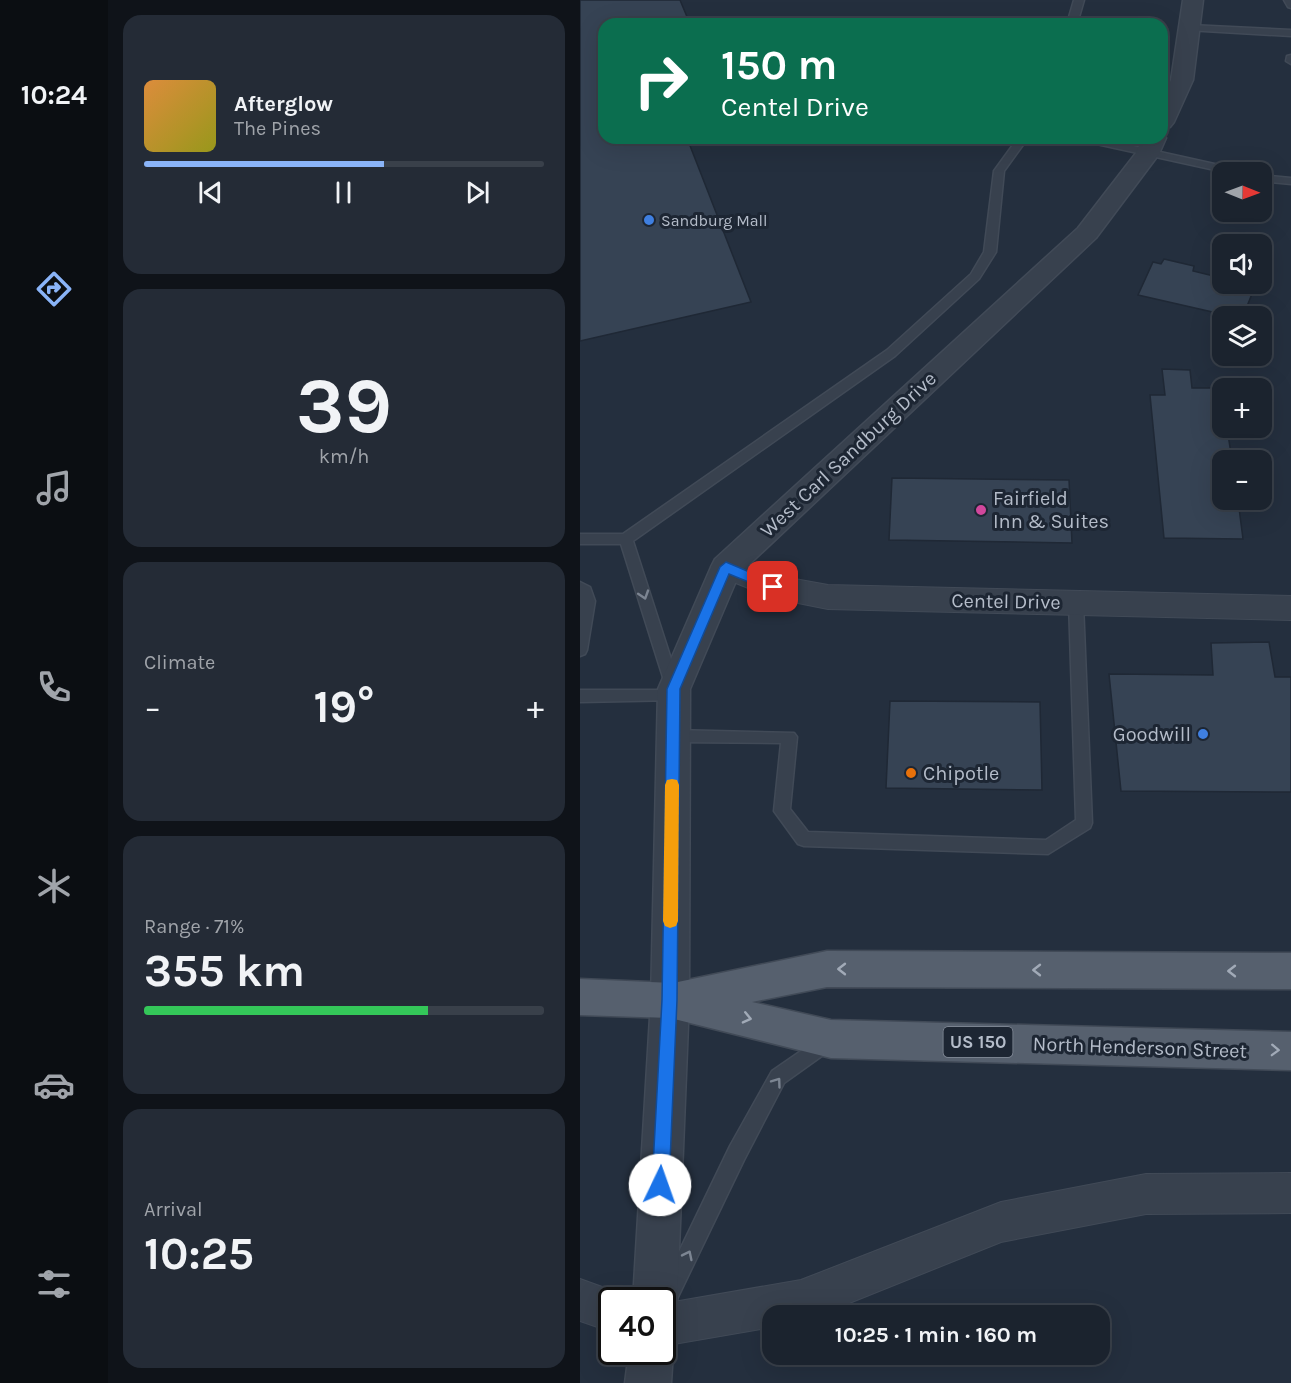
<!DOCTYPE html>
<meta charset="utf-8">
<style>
:root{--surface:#1b232e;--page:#242b36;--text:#f1f3f6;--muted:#a0a4aa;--line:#39404a;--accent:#8ab4f8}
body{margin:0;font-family:Karla,sans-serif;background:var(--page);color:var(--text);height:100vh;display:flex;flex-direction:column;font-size:22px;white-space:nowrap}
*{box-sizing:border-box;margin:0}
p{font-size:20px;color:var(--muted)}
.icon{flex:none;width:33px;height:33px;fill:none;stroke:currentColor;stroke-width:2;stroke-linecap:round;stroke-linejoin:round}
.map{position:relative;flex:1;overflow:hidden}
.drawer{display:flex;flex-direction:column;gap:15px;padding:15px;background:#0f1319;width:472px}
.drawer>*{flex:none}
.guide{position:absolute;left:18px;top:18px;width:570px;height:126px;border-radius:18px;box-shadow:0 6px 24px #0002,0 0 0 2px var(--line);background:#0b6e4f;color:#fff;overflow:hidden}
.needle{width:39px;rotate:91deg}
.controls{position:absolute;left:632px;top:162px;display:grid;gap:12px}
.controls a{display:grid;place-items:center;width:60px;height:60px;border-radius:12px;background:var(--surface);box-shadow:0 6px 24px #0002,0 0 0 2px var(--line);font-size:30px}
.speed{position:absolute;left:18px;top:1287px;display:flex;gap:12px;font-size:30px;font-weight:700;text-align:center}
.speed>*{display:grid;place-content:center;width:78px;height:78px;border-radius:50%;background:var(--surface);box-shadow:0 6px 24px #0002,0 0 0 2px var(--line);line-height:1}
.speed .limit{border:3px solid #111;border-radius:9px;background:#fff;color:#111}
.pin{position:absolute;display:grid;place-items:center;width:51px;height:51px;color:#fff;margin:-26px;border-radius:12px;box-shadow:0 3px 9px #0006}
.me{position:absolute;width:66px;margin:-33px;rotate:3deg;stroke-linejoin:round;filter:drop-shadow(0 0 4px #0008)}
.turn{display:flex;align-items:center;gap:21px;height:126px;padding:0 24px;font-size:27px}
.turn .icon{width:78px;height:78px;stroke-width:2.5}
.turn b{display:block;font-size:42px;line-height:51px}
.big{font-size:45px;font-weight:700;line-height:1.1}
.drawer .widget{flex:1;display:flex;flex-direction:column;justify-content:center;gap:9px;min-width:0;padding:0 21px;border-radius:18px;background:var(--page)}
.drawer .dial{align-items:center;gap:0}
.dial b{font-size:78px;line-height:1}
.song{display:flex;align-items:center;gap:18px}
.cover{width:72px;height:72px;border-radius:9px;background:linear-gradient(135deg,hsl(30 70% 55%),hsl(60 70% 35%))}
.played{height:6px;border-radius:3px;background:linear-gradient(90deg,var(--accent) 60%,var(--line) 60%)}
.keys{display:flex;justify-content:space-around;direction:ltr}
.heat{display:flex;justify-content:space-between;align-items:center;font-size:33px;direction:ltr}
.charge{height:9px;border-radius:4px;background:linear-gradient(90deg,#34c759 71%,var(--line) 0)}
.trip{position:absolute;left:182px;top:1305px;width:348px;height:60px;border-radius:18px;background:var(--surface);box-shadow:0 6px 24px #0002,0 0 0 2px var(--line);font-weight:700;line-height:60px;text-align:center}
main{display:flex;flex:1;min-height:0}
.dock{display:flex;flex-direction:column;width:108px;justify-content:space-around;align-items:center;background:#0b0e12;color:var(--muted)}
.dock .icon{width:42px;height:42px}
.dock .active{color:var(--accent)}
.dock b{font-size:27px;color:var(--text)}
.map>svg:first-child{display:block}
</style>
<main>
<nav class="dock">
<b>10:24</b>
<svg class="icon active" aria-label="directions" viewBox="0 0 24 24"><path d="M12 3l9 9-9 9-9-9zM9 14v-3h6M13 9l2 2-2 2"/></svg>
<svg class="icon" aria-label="music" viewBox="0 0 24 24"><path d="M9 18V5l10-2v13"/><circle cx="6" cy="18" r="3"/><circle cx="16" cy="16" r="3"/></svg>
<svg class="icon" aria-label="phone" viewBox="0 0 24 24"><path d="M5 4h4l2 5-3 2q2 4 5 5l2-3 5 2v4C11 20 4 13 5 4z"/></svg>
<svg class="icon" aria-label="climate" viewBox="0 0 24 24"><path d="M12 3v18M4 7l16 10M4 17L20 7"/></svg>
<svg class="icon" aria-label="car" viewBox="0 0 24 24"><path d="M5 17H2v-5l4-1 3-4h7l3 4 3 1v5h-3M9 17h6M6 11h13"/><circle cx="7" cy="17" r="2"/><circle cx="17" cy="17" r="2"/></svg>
<svg class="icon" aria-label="filters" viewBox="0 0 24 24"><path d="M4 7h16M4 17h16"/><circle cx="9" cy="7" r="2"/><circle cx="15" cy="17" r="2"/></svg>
</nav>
<section class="drawer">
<div class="widget">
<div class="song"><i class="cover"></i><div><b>Afterglow</b><p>The Pines</p></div></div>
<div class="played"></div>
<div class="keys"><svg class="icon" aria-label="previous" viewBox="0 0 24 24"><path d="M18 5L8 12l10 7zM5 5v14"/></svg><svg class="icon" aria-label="pause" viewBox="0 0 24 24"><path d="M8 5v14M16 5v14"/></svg><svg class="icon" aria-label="next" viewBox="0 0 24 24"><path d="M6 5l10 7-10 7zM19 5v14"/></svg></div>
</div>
<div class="widget dial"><b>39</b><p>km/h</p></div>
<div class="widget"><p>Climate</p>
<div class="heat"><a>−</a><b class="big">19°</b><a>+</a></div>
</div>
<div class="widget"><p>Range · 71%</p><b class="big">355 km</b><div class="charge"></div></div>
<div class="widget"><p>Arrival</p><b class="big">10:25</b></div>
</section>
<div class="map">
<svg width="711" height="1383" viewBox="0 0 711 1383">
<rect width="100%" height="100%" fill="#242f3e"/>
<g fill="#364354" stroke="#1f2835" stroke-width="1.5">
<path d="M0 0H100L110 24H24V138H107L171 302 0 341Z"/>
<path d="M584 259 614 266 613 271 642 278V284H676L663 316H650L558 295 573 262 581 264Z"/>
<path d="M582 369 610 370 612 388H642V428H647L652 460H642V500H658L663 539 584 538 570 395H585Z"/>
<path d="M312 478 489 480 492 543 309 540Z"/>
<path d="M689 642 695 677H711V792L541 791 529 674 633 675 631 643Z"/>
<path d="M310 701 460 702 462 790 306 788Z"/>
</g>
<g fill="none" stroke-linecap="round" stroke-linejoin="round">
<g stroke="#414a57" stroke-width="3">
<g id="service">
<path d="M494 0H504L497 24H487Z"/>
<path d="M704 0H711V8L708 7Z"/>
<path d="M610 25 711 30V36L607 30V26Z"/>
<path d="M711 55V64L706 61 707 56Z"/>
<path d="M438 138H448L424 171 416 252 399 279 315 356 53 541 100 687 98 691 102 696 99 700 0 702V690H87L41 544H0V534H43L307 350 391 274 404 252 414 171Z"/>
<path d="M498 138H517L657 169 662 172H644L503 141Z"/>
<path d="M681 175 711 178V184L681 181Z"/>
<path d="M0 582 10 587 15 601 7 650 5 654 0 656Z"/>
<path d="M496 597 501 599 503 603 512 823 510 828 468 854 224 846 218 844 194 811 201 743 93 742 88 740 85 736 88 732 93 730 214 733 217 737 210 809 228 832 466 840 496 820 489 603 491 599Z"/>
<path d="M247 1033 253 1036 256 1042 253 1048 204 1083 164 1160 96 1301 89 1304 82 1301 79 1294 82 1287 150 1146 192 1071Z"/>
</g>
</g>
<g stroke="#414a57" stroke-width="2">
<g id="minor">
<path d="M146 556 198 576 248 585 711 596V620L248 609 193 598 136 575 131 567 136 559Z"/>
<path d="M711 1173V1213L566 1214 421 1242 237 1316H192V1327L82 1346V1304L221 1280 421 1202 566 1174Z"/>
<path d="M0 1279 47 1296 49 1300H32V1332L0 1321Z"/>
</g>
</g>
<g stroke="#414a57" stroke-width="3">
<g id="tertiary">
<path d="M603 0H623L613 80 594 122 590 127 582 129V98L591 80Z"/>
<path d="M582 133 586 138 579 154 516 238 159 574 110 689 109 1000 97 1300 90 1315 82 1319V1300H53L71 1000 78 689 131 567 135 559 498 228 556 153 562 138H582Z"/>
<path d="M82 1335 87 1336 93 1352 91 1383H45L49 1352H82Z"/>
</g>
</g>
<g stroke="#414a57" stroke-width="3">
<path id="primary" d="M247 951 711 953V989L247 987 172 1002 251 1020 711 1032V1070L251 1058 90 1018 0 1015V979L93 983Z"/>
</g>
<use href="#service" fill="#38414e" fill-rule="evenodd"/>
<use href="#minor" fill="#38414e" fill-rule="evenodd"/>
<use href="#tertiary" fill="#38414e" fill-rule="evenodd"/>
<use href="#primary" fill="#56606e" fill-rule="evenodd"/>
</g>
<defs><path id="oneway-chevron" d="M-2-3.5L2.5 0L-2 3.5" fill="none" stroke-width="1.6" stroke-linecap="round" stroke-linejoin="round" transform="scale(1.5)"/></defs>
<g stroke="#7c8592">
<use href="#oneway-chevron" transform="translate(64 595) rotate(72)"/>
<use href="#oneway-chevron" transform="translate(197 1082) rotate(-54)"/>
<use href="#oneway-chevron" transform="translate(108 1255) rotate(-64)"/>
</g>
<g stroke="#a1aab7">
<use href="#oneway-chevron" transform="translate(262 969) rotate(-180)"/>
<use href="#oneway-chevron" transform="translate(457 970) rotate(-180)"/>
<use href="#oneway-chevron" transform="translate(652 971) rotate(-180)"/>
<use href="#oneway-chevron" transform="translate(167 1018) rotate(13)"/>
<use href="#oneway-chevron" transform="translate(695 1050) rotate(2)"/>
</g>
<path fill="#1a73e8" stroke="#114b97" stroke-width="1.5" d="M146 562 198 584 200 587 193 592 149 574 100 689 97 1000 89 1185 86 1191 80 1194 74 1191 72 1185 82 1000 87 689 140 567Z"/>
<path fill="#f59e0b" d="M92 779 97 780 99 785 98 921 96 926 90 928 85 926 83 921 85 785 87 780Z"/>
<g fill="#3f7fe0" stroke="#1d2633" stroke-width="2">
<circle cx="69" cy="220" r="6"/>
<circle cx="623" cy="734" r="6"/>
</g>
<circle fill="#d1479c" stroke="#1d2633" stroke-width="2" cx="401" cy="510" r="6"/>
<circle fill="#e8710a" stroke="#1d2633" stroke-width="2" cx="331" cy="773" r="6"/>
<g text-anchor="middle" stroke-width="6" stroke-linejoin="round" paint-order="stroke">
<g font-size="16" fill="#b4bcc9" stroke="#1d2633" text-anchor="start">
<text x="81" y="226">Sandburg Mall</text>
</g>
<rect fill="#1d2633" stroke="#878f9c" stroke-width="1.5" x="363.5" y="1027" width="69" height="30" rx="4.5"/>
<g font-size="18" font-weight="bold" fill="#b4bcc9">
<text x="398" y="1048">US 150</text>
</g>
<g font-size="20" fill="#b4bcc9" stroke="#1d2633">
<text transform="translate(268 454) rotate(-43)" y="7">West Carl Sandburg Drive</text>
<text transform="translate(426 601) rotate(1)" y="7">Centel Drive</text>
<text transform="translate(560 1047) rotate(2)" y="7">North Henderson Street</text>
</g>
<g font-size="20" fill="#b4bcc9" stroke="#1d2633" text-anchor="start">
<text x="413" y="505">Fairfield<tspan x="413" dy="23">Inn &amp; Suites</tspan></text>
<text x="611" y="741" text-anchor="end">Goodwill</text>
<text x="343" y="780">Chipotle</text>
</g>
</g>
</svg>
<div class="controls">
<a><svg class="needle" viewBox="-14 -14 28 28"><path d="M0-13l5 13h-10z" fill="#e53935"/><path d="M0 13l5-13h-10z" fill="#a0a4aa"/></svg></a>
<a><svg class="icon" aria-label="sound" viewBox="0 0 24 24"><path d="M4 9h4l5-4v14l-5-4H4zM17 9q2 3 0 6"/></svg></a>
<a><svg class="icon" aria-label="layers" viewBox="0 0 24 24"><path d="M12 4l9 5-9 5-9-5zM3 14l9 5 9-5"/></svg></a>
<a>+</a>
<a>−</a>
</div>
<div class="speed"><div class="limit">40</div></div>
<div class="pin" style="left:193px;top:587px;background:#d93025"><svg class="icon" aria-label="arrive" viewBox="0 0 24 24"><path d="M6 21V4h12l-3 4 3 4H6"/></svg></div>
<svg class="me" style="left:80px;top:1185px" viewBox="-20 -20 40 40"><circle r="19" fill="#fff"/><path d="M0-13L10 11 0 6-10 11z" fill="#1a73e8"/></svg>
<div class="trip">10:25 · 1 min · 160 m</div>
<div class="guide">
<div class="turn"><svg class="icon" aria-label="right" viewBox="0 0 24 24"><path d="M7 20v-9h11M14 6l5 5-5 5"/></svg><div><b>150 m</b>Centel Drive</div></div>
</div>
</div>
</main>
